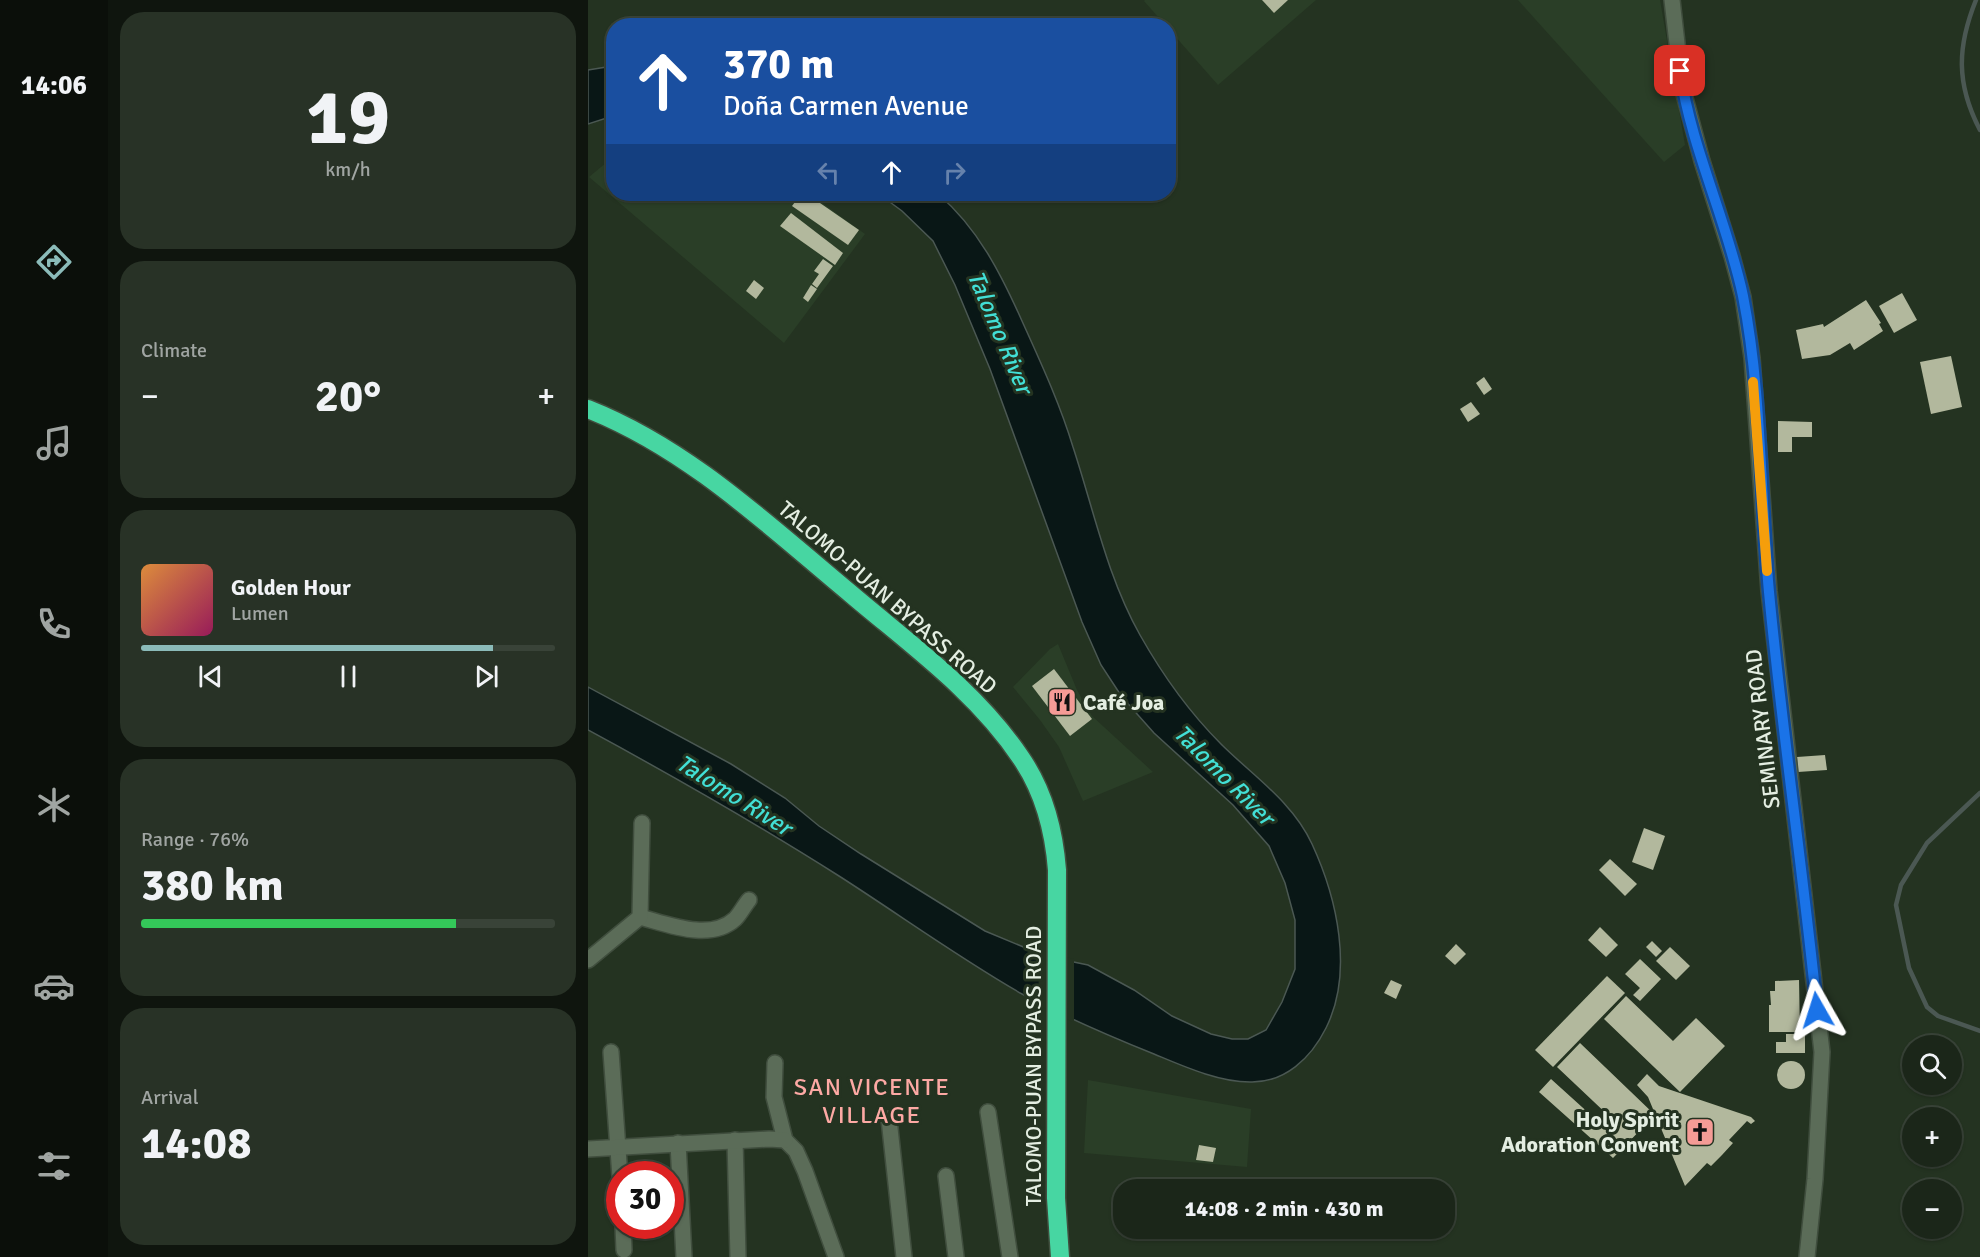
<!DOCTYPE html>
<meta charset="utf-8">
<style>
:root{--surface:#1b2619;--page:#283226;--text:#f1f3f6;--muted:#a0a5a2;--line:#394338;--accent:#8bbbb9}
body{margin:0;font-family:Signika,sans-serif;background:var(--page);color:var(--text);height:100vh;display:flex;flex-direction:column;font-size:22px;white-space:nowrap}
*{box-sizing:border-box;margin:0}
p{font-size:20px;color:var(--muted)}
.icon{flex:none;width:33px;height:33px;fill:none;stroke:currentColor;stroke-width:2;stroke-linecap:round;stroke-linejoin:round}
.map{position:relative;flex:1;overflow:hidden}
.details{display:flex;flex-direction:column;gap:12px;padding:12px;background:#0f150e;width:480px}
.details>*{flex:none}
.hud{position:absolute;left:18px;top:18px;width:570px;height:183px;border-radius:24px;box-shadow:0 2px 4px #0004,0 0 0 2px var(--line);background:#1a4fa0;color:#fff;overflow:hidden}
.fabs{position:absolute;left:1314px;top:1035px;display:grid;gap:12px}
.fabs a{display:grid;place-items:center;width:60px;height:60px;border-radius:50%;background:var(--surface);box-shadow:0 2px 4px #0004,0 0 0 2px var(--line);font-size:30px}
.speed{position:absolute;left:18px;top:1161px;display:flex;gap:12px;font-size:30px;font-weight:700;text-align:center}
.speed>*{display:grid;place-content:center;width:78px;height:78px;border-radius:50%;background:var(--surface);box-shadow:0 2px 4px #0004,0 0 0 2px var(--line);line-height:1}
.speed .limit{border:9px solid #d22;background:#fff;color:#111}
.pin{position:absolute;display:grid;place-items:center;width:51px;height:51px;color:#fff;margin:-26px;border-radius:12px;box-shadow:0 3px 9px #0006}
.me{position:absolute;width:66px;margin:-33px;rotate:354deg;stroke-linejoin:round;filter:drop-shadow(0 0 4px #0008)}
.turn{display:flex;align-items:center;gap:21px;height:126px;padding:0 18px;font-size:27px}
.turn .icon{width:78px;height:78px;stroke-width:2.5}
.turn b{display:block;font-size:42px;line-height:51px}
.lanes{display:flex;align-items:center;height:57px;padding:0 18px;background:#0003;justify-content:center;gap:30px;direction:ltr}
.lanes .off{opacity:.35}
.big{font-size:45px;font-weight:700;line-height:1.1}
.details .widget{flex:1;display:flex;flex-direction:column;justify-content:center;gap:9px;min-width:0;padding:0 21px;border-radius:24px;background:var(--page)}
.details .dial{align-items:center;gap:0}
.dial b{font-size:78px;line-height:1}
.song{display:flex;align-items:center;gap:18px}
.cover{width:72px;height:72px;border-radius:9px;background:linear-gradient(135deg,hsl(30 70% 55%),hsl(330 70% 35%))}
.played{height:6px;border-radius:3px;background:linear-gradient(90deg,var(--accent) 85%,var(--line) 85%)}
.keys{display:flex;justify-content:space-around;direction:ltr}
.heat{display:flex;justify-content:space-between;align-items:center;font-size:33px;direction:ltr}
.charge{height:9px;border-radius:4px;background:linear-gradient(90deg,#34c759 76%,var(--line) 0)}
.trip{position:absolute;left:525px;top:1179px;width:342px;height:60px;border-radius:24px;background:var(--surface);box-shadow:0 2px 4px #0004,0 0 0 2px var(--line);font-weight:700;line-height:60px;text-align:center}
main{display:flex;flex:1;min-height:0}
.tab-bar{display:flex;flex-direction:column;width:108px;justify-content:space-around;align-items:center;background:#0b0f0a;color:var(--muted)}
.tab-bar .icon{width:42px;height:42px}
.tab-bar .selected{color:var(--accent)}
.tab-bar b{font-size:27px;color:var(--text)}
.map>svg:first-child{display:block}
</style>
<main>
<nav class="tab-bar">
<b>14:06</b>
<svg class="icon selected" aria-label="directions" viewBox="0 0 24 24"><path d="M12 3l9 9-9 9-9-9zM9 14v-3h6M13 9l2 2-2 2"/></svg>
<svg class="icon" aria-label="music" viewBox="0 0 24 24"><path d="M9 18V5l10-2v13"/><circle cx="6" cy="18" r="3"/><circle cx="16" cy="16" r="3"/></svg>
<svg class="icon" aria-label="phone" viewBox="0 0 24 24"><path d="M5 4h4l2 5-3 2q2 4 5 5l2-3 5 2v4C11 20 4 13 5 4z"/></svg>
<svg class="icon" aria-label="climate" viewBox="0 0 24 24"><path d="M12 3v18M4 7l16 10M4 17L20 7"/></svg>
<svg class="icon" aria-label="car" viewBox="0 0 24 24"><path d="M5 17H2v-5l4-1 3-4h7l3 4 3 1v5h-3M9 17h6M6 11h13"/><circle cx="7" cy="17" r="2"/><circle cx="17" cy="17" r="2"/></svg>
<svg class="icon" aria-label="filters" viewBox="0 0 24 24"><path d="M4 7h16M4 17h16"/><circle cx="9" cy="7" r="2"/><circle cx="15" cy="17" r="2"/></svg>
</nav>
<section class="details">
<div class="widget dial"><b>19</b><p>km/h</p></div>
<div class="widget"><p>Climate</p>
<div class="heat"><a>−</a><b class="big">20°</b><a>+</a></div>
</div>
<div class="widget">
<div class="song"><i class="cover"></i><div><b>Golden Hour</b><p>Lumen</p></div></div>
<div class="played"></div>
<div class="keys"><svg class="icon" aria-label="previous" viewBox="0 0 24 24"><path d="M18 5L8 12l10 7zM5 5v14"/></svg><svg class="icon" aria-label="pause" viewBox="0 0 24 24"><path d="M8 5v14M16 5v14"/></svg><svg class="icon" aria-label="next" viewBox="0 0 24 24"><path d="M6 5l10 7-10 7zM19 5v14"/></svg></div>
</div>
<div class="widget"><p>Range · 76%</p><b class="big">380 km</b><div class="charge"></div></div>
<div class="widget"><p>Arrival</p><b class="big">14:08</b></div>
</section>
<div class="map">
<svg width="1392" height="1257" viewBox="0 0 1392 1257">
<rect width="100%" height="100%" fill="#243321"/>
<g fill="#2a3e27">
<path d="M728 0 630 85 556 1 557 0Z"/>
<path d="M930 0H1072L1097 145 1076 162Z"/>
<path d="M25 157 26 194H222L277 234 196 343 1 177Z"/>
<path d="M470 644 489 690 504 716 565 772 495 801 471 747 452 720 425 687 462 649Z"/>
<path d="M500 1080 663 1109 659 1167 496 1153Z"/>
</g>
<g fill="#091716" stroke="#4b5853" stroke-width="1.5">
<path d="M25 66V116L0 124V70Z"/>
<path d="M291 194H350C390 228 413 274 434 321 453 363 472 404 485 447 506 511 519 576 552 635 574 674 601 712 633 744 664 775 705 802 724 844 749 898 766 972 738 1028 723 1058 697 1083 662 1082 630 1082 595 1066 566 1054 521 1036 477 1017 434 994 371 958 312 915 251 876 169 824 85 776 0 730V687L143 764 197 798 231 826 273 854 397 931 457 956 500 965 546 990 584 1016 623 1034 644 1039H660L678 1030 694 1002 707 969V920L697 883 681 846 645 805 566 733 534 697 513 665 494 622 402 369 367 285 345 241 314 211Z"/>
</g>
<path fill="#243321" d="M450 950 486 959V1023L451 1005Z"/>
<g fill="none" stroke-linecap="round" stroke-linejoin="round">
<g stroke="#4b5853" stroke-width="4.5">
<path d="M1388 0C1369 47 1368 84 1392 130"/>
<path d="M1392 793 1339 843 1313 885 1308 905 1321 968 1339 1007 1350 1016 1392 1031"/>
</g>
</g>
<g fill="#b2b89d">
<path d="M674 0H700L686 13Z"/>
<path d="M213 194H219L271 230 260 245 204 206Z"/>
<path d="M203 213 255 253 247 265 192 226Z"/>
<path d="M235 259 245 266 229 288 224 284 231 274 226 271Z"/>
<path d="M166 280 176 288 168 299 158 291Z"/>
<path d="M223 285 229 289 220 302 215 298Z"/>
<path d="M1314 293 1329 320 1306 333 1291 306Z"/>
<path d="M1278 300 1293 323 1291 324 1295 331 1266 350 1262 343 1242 355 1214 359 1208 330 1235 324 1236 327Z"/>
<path d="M1363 356 1374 407 1343 414 1332 362Z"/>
<path d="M896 377 904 389 896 395 888 383Z"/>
<path d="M883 402 892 414 880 422 872 409Z"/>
<path d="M1190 421 1224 422V437H1204V452H1190Z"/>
<path d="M466 669 504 719 482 736 444 686Z"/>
<path d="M1237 755 1239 770 1210 772 1209 757Z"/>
<path d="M1056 828 1077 836 1065 870 1044 862Z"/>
<path d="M1022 859 1049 884 1037 896 1011 870Z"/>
<path d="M1012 927 1030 945 1018 957 1000 940Z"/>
<path d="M1064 941 1074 951 1068 957 1058 947Z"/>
<path d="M868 944 878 954 867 965 857 956Z"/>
<path d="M1082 947 1102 966 1088 980 1068 961Z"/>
<path d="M1052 959 1073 979 1052 1001 1045 995 1052 988 1037 974Z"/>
<path d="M1019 976 1037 993 965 1067 947 1050Z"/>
<path d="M803 980 814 985 808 999 796 993Z"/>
<path d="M1211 980 1212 1032H1181V1005H1183L1182 991H1187V981Z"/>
<path d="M1038 996 1085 1041 1108 1018 1137 1046 1092 1092 1016 1019Z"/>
<path d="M1198 1034H1217V1053H1188V1042H1198Z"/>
<path d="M992 1043 1067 1115 1025 1158 951 1092 963 1079 1015 1126 1023 1118 969 1067Z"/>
<circle cx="1203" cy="1075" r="14"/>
<path d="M1059 1074 1071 1086 1163 1117 1167 1121 1163 1124 1159 1121 1141 1140 1145 1143 1134 1155 1123 1166 1119 1163 1097 1186 1060 1097 1049 1085Z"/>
<path d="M611 1145 628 1148 625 1162 608 1160Z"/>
</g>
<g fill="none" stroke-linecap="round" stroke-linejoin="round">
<g stroke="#404e3e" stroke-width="18">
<g id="minor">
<path d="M1084 0 1094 87 1114 161 1144 256 1155 297 1164 358 1181 591 1234 1052 1227 1179 1219 1257"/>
<path d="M52 917C79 924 122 942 147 919 152 914 156 906 161 900"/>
<path d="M0 960 52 917 54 823"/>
<path d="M23 1052 32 1177"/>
<path d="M187 1063 186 1097 197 1140 208 1151 217 1171 248 1257"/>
<path d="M400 1112 422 1257"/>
<path d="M301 1119 316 1257"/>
<path d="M147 1140 150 1257"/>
<path d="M90 1143 96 1257"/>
<path d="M0 1149 181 1139 197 1140"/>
<path d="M358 1176 368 1257"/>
<path d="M35 1226 36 1250"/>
</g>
</g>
<g stroke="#404e3e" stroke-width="21">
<path id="highway" d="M0 409C101 449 181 526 263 594 323 645 389 692 433 758 455 790 466 831 469 870L468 1198 472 1257"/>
</g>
<use href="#minor" stroke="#5b6c58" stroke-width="15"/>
<use href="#highway" stroke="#47d6a2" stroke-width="18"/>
</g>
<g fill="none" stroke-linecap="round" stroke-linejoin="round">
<g stroke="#114b97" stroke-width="15">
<path id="route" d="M1092 71C1103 148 1139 220 1155 296 1174 392 1172 495 1181 592 1194 731 1215 870 1229 1010"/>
</g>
<use href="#route" stroke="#1a73e8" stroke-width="10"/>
<path stroke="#f59e0b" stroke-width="10" d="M1165 382 1179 571"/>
</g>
<defs>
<g id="restaurant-square" transform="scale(1.5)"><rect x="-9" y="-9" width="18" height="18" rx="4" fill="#f59b96" stroke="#243321"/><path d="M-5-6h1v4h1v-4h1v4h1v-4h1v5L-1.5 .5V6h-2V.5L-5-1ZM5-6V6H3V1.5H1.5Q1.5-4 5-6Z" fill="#111"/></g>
<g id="church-square" transform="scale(1.5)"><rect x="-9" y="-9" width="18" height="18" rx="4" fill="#f59b96" stroke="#243321"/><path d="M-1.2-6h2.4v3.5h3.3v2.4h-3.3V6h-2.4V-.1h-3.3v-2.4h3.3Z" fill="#111"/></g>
</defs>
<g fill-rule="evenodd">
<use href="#restaurant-square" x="474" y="702"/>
<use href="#church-square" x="1112" y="1132"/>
</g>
<g text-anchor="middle" stroke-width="6" stroke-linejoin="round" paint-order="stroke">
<g font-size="22" fill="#e4eee2" stroke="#243321">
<text transform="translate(300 597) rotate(41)" y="8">TALOMO-PUAN BYPASS ROAD</text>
<text transform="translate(1174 729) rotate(-97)" y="8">SEMINARY ROAD</text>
<text transform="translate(445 1066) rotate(-90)" y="8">TALOMO-PUAN BYPASS ROAD</text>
</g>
<g font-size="22" font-weight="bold" fill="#e4eee2" stroke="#243321" text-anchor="start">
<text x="495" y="710">Café Joa</text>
<text x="1091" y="1127" text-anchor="end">Holy Spirit<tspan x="1091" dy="25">Adoration Convent</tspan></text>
</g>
<g font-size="24" font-style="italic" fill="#42dfd5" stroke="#243321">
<text transform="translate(412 332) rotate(67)" y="8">Talomo River</text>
<text transform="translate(636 775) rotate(45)" y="8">Talomo River</text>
<text transform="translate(146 795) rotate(32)" y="8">Talomo River</text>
</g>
<g font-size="24" letter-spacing="1.5" fill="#fda9a4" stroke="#243321">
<text x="284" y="1095">SAN VICENTE<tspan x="284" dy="28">VILLAGE</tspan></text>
</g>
</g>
</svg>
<div class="fabs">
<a><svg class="icon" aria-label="search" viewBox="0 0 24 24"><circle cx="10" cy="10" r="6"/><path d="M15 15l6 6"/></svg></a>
<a>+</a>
<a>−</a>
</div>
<div class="speed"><div class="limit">30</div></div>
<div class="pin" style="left:1092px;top:71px;background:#d93025"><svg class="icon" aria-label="arrive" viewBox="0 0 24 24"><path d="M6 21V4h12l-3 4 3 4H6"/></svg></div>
<svg class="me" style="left:1229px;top:1010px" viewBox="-20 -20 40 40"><path d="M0-17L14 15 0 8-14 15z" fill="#1a73e8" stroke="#fff" stroke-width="4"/></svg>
<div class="trip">14:08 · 2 min · 430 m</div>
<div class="hud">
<div class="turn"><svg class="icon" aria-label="ahead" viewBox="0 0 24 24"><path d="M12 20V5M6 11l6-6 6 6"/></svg><div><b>370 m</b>Doña Carmen Avenue</div></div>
<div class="lanes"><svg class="icon off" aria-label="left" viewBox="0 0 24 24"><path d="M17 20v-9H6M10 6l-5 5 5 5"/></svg><svg class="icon" aria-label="ahead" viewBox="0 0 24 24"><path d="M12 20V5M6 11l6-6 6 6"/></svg><svg class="icon off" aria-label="right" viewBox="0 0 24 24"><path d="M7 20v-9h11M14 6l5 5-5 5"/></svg></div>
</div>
</div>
</main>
